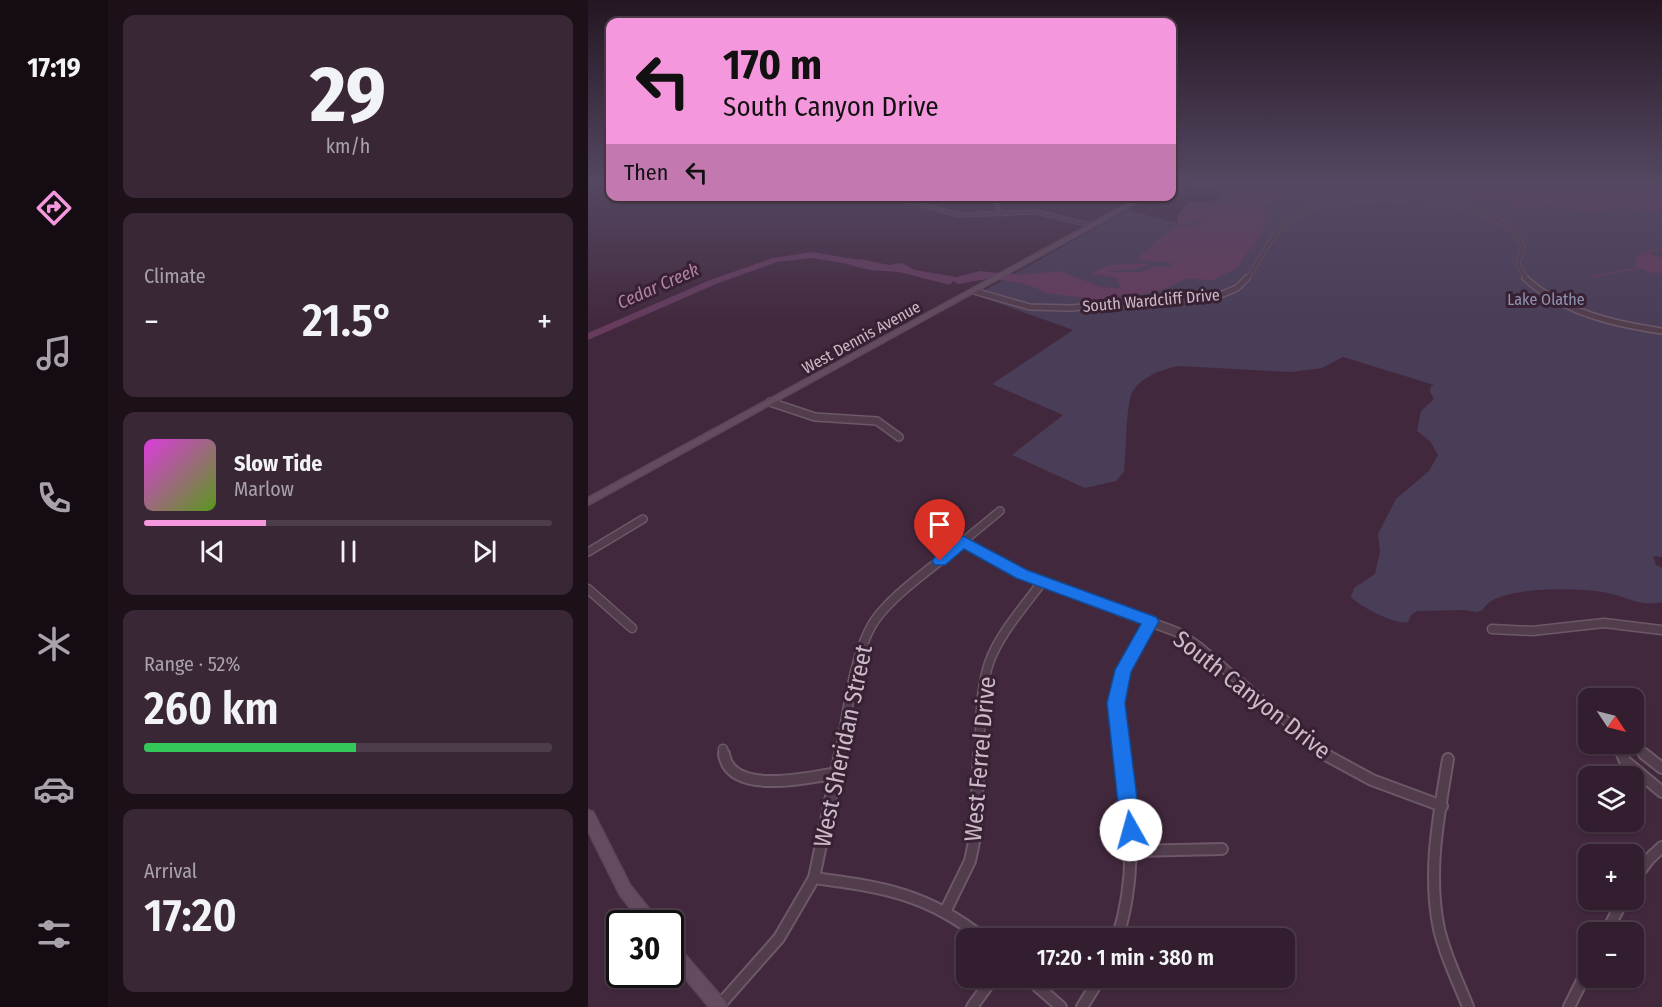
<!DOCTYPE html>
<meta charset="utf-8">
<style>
:root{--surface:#321e2e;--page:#3a2736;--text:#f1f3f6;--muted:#a8a2aa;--line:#4d3c4a;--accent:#f497dd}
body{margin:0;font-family:"Fira Sans Condensed",sans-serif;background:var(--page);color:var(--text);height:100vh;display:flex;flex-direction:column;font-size:22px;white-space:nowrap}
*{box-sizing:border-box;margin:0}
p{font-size:20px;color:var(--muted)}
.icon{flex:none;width:33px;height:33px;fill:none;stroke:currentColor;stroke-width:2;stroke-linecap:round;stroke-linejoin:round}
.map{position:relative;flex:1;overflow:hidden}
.side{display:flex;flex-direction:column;gap:15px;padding:15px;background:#1c1019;width:480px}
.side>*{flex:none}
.hud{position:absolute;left:18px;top:18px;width:570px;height:183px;border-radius:12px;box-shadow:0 2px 4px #0004,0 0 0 2px var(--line);background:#f497dd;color:#111;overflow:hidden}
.needle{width:39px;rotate:125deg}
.tools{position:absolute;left:990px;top:688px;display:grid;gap:12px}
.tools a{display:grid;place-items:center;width:66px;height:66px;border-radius:12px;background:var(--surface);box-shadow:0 2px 4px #0004,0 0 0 2px var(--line);font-size:30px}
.speed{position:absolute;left:18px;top:910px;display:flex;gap:12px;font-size:30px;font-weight:700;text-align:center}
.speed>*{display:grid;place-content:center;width:78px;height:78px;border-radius:50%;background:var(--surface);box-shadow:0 2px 4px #0004,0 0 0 2px var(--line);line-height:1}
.speed .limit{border:3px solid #111;border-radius:9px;background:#fff;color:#111}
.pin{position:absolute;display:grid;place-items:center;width:51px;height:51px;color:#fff;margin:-62px -26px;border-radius:50% 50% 50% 0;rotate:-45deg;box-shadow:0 0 6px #0007}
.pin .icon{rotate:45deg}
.me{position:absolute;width:66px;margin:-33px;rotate:353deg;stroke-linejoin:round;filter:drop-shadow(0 0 4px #0008)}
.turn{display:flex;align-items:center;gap:21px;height:126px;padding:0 18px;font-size:27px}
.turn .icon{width:78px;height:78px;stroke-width:2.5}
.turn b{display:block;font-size:42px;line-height:51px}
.then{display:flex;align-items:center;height:57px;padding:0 18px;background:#0003;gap:12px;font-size:22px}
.big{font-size:45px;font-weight:600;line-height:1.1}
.side .widget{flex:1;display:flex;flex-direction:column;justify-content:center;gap:9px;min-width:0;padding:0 21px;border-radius:12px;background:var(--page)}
.side .dial{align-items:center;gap:0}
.dial b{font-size:78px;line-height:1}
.song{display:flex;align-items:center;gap:18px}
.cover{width:72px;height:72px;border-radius:9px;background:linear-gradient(135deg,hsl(300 70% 55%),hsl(90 70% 35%))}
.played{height:6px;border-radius:3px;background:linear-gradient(90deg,var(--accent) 30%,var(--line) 30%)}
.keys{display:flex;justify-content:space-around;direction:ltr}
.heat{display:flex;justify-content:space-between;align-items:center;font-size:33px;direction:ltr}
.charge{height:9px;border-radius:4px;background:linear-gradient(90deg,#34c759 52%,var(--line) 0)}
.trip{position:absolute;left:368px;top:928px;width:339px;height:60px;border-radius:12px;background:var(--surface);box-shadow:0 2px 4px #0004,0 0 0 2px var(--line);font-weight:600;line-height:60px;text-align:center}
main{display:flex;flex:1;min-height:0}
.tabs{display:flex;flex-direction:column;width:108px;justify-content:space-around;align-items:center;background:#140c12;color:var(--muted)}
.tabs .icon{width:42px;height:42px}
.tabs .on{color:var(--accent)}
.tabs b{font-size:27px;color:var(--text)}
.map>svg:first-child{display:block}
</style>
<main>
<nav class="tabs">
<b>17:19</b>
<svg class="icon on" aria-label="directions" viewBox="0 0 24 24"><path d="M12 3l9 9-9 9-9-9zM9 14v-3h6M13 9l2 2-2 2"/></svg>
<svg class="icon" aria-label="music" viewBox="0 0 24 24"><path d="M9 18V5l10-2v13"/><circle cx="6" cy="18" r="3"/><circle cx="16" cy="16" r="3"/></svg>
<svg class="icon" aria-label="phone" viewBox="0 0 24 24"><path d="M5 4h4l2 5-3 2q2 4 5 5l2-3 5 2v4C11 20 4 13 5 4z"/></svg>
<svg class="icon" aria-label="climate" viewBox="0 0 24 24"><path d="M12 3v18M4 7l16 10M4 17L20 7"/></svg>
<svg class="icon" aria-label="car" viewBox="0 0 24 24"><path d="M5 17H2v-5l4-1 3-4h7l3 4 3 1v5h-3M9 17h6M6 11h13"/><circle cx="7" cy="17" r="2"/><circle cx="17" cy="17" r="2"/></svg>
<svg class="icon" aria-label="filters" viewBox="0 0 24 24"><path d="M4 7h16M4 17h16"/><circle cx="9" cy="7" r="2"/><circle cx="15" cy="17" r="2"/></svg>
</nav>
<section class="side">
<div class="widget dial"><b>29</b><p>km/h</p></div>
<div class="widget"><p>Climate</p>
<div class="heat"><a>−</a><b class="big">21.5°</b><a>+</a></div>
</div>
<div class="widget">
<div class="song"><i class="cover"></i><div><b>Slow Tide</b><p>Marlow</p></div></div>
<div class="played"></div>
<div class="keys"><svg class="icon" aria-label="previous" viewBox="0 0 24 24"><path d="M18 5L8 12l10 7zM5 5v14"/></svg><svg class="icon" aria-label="pause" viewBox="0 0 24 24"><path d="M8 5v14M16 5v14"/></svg><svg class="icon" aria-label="next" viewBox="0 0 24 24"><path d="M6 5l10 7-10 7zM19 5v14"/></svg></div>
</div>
<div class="widget"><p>Range · 52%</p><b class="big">260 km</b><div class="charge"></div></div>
<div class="widget"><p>Arrival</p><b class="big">17:20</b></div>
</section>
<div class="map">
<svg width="1074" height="1007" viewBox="0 0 1074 1007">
<rect width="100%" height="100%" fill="#42283d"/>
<path fill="#4a3d58" d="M602 183H1074V557L1065 556 1068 565 1074 568V602C1048 607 1040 596 1015 592 992 588 906 585 895 610L888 612 875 610 829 611 823 615 820 622C809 626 771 606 763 597L766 588 787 574 792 552 790 534 808 499 841 471 850 455 842 441 829 431 833 411 846 399 842 392 843 386 846 385 755 357 734 368 703 372 590 366C574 369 550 378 543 395 538 411 538 453 536 472L528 481 497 488 424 455 475 415 404 384 485 330 388 295 540 210 589 223 639 193Z"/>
<g fill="#663b5d">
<path d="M608 183H1074V210L1021 209 1002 212 961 206 931 209 921 202 924 196 919 195 913 201 867 196 821 186 776 185 697 192 682 203 669 204 684 210 677 211 679 216 674 232 648 269 625 280 598 279 574 290 547 296 510 300 458 293 441 285 420 281 399 279 370 284 365 281 362 285 311 272 282 270 260 265 272 259 301 265 314 263 327 270 368 277 392 271 433 275 472 271 513 287 533 288 529 278 504 274C519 262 542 263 561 264L552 268 516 272H553L566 267H582L586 263 551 260 550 257 563 248 566 242 587 227 606 226 620 215 604 223 590 224 589 216 601 202 645 203 636 200 634 192 611 187Z"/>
<path d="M1056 252 1074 258V271C1066 277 1056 270 1048 266V259Z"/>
</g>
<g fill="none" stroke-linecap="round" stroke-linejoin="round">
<g stroke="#663b5d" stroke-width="1.5">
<path d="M1060 253 1062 250H1074"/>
<path d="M1013 275 1051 268"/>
<path d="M1004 277 1011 275"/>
</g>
<path fill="#663b5d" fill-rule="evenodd" d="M224 252 284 262 288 265 284 268 224 258 189 262 128 284 0 340V333L122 280 185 258Z"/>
<g stroke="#6c5867" stroke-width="5">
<g id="street-far4">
<path d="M304 196 370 215 449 212 505 226"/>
<path d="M399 196 408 201 412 214"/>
<path d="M658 280C678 253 680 233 712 214 757 187 886 195 925 231 929 235 932 241 935 246L930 264 939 280"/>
</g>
</g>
<g stroke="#6c5867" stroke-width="8">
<g id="street-far3">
<path d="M937 278C974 312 1026 324 1074 331"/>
<path d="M386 291 442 307 483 308 630 296 649 288 659 278"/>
</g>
</g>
<g stroke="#6c5867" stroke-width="10">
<g id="street-far2">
<path d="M182 402 227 417 289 421 311 437"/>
<path d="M375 541 404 557"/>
<path d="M0 552 55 519"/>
<path d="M356 557 412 511"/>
</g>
</g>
<g stroke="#6c5867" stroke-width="11">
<g id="street-far1">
<path d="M401 556 433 574 589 632 610 646 738 755"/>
<path d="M0 589 44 628"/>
<path d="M904 629 944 631 1016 623 1074 630"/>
<path d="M135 749 136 755"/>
<path d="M251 755C259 718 265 657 284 625 297 602 336 573 358 556"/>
<path d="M391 755C393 725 391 692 401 663 411 634 436 607 454 582"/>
<path d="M534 755C525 688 527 679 563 621"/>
<path d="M1035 755 1033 750C1044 741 1049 748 1058 755"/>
</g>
</g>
<g stroke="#6c5867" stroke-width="14">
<g id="street">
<path d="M136 754C142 796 220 778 248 773"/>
<path d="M736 754 784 780 854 806"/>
<path d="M1034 754 1037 761 1074 792"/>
<path d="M1056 754 1074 768"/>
<path d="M860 759C851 815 839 872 851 929 857 956 870 981 880 1007"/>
<path d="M545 851 634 849"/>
<path d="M226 878C295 887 340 894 396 939"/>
<path d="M1046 879 1061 859 1074 847"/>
<path d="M358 910 382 861 387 837 391 754"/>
<path d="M1018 933 1035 900"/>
<path d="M529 939C550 874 542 820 534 754"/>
<path d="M440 978 473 1007"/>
<path d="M130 1007 191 938 226 878 252 754"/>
<path d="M384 1007 405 978"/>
<path d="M494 1007 512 978"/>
<path d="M981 1007 1000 969"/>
</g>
</g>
<g stroke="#5b4656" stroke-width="3">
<g id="secondary">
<path d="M554 196H561L0 505V498Z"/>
<path d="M0 810 5 812 42 885 69 919 71 924H55L32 895 0 831Z"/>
<path d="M82 941 87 943 137 1001 139 1007H121L82 960Z"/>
</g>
</g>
<use href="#street-far4" stroke="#523d4d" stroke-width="4"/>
<use href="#street-far3" stroke="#523d4d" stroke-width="5"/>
<use href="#street-far2" stroke="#523d4d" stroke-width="7"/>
<use href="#street-far1" stroke="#523d4d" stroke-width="8"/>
<use href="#street" stroke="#523d4d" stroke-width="10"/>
<use href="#secondary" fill="#654b5e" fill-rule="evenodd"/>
</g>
<linearGradient id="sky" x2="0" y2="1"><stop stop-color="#241622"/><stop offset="0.56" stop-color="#544862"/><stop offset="1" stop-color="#544862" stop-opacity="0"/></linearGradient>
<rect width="1074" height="324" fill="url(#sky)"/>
<path fill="#1a73e8" stroke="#114b97" stroke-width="1.5" d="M375 536 439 570 568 617 571 621 543 672 537 703 553 830 550 837 543 840 536 837 533 830 519 703 527 670 553 624 428 578 376 549 357 565H347L344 561 347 557Z"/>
<g text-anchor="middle" stroke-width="6" stroke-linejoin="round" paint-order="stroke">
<g font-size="16" fill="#8e93af" stroke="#372133">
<text x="958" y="305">Lake Olathe</text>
</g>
<g font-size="16" fill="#ccbac7" stroke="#372133">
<text transform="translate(563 300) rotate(-5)" y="6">South Wardcliff Drive</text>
<text transform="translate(273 337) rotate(-29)" y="6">West Dennis Avenue</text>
</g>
<g font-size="18" font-style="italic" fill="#b283a8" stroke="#372133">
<text transform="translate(70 286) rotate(-24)" y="6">Cedar Creek</text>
</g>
<g font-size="24" fill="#ccbac7" stroke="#372133">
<text transform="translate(664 695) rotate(38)" y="8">South Canyon Drive</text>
<text transform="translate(255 746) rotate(-78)" y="8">West Sheridan Street</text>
<text transform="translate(392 759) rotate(-85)" y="8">West Ferrel Drive</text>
</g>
</g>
</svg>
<div class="tools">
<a><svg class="needle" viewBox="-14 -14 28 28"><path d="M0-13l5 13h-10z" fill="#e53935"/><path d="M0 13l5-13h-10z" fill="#a8a2aa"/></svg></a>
<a><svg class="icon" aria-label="layers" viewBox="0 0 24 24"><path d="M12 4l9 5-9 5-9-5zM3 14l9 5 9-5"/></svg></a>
<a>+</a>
<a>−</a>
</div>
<div class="speed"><div class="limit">30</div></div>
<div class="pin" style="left:352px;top:561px;background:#d93025"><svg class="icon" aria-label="arrive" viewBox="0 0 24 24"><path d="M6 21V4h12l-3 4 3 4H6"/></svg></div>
<svg class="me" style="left:543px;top:830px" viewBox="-20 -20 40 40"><circle r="19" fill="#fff"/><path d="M0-13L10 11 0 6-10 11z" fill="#1a73e8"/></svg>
<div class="trip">17:20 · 1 min · 380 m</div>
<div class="hud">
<div class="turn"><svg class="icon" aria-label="left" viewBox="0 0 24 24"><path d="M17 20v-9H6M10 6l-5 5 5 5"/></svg><div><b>170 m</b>South Canyon Drive</div></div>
<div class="then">Then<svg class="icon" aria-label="left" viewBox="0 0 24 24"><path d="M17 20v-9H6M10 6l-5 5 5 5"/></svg></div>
</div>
</div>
</main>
